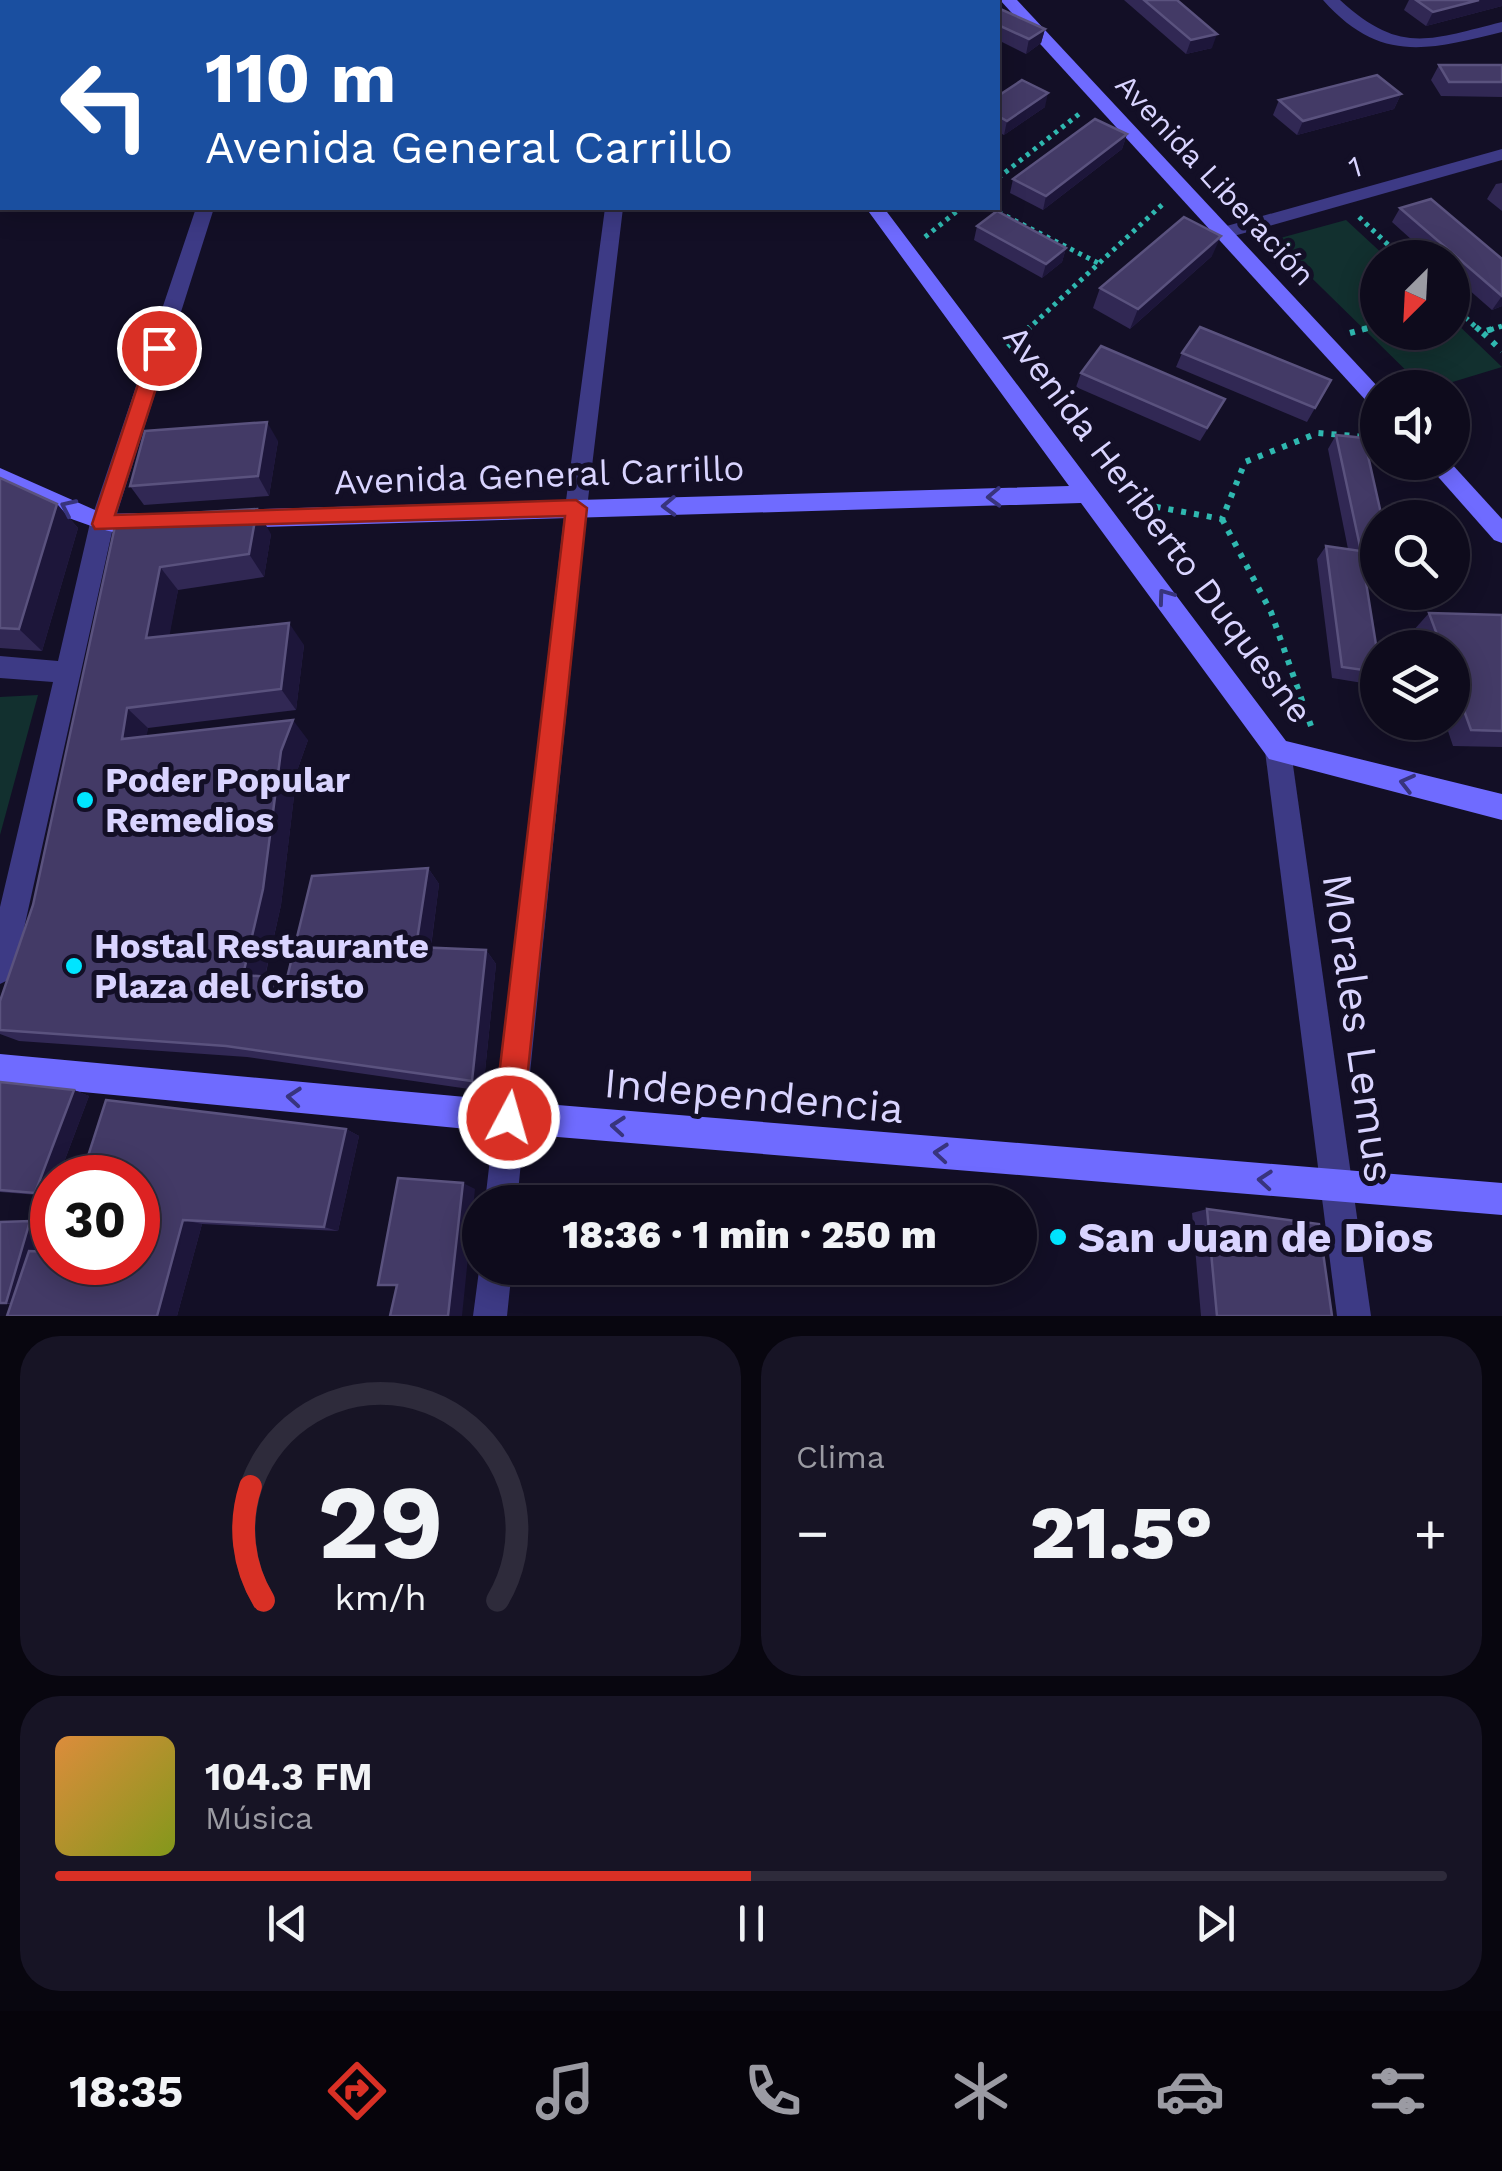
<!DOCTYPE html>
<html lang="es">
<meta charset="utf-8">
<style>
:root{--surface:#0e0b1c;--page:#171425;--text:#f1f3f6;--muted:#9b9ba3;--line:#2e2b3b;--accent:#d93025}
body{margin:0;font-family:"Work Sans",sans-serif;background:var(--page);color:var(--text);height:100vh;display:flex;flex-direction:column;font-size:38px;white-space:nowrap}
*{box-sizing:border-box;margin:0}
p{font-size:32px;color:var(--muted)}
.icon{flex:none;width:55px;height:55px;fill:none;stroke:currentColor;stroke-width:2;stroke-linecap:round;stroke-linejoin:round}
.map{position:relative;height:1316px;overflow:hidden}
.panel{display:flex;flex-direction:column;gap:20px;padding:20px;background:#08060f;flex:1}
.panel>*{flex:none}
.top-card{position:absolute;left:0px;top:0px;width:1000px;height:210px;box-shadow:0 5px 25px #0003,0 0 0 2px var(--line);background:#1a4fa0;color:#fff;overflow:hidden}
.needle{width:65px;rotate:204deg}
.fabs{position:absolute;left:1360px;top:240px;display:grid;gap:20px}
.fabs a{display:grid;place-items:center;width:110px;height:110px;border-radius:50%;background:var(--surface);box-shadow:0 5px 25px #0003,0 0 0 2px var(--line);font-size:50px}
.speed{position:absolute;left:30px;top:1155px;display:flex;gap:20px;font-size:50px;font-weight:700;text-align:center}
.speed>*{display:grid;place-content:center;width:130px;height:130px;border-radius:50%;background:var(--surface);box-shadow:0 5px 25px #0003,0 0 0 2px var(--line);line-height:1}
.speed .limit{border:15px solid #d22;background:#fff;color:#111}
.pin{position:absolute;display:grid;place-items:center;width:85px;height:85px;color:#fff;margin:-42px;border:5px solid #fff;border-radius:50%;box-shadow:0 2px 10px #0007}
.me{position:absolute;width:110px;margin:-55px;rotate:6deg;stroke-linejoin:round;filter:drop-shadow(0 0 8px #0008)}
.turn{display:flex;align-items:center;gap:35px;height:210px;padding:0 40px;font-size:45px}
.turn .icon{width:130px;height:130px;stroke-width:2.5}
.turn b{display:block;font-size:70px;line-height:85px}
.big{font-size:75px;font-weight:800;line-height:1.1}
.panel .tile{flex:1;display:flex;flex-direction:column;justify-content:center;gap:15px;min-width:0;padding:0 35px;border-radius:40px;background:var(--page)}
.panel .dial{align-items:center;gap:0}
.dial svg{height:260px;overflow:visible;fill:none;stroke:var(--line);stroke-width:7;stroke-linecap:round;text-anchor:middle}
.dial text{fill:var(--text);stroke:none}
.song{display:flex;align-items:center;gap:30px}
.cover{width:120px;height:120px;border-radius:15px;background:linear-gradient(135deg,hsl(30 70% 55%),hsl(70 70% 35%))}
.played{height:10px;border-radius:5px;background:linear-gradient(90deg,var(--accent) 50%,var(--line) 50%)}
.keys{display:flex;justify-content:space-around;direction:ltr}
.heat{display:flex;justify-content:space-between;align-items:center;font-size:55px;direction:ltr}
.panel .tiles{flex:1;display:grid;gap:20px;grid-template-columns:1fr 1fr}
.tile:last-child{grid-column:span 2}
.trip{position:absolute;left:462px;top:1185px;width:575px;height:100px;border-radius:50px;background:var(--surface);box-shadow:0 5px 25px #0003,0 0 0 2px var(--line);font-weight:800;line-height:100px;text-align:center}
.menu{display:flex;height:160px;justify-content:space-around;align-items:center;background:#06040b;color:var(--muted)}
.menu .icon{width:70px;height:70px}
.menu .selected{color:var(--accent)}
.menu b{font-size:45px;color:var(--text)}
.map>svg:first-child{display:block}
</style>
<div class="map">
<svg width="1502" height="1316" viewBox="0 0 1502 1316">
<rect width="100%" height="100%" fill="#130f26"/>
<g fill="#12302f">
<path d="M1346 220 1386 257 1378 258V332H1452L1453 320 1502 367 1436 387H1423L1273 240Z"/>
<path d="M38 695 0 835V697Z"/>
</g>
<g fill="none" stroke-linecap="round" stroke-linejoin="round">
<g stroke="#2fb8b0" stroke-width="5" stroke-dasharray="4 5" stroke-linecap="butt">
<path d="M998 178 1079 114"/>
<path d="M990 208 1100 264"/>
<path d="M1359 217 1402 258"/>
<path d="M925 237 961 208"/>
<path d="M1452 305 1479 330"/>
<path d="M1027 330 1164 203"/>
<path d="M1362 330 1378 325"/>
<path d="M1490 330 1502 326"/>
</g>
<g stroke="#2fb8b0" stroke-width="6" stroke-dasharray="5 8" stroke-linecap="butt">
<path d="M1476 327 1482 332 1499 327"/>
<path d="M1350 333 1371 327"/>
<path d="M1483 333 1502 351"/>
<path d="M1008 347 1030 327"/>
<path d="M1130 502 1222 519 1245 462 1318 433 1378 438"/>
<path d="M1222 519 1271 612 1312 729"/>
</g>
<g fill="#3d3a85" fill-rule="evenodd">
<path d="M634 0H650V2H635Z"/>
<path d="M805 0H827L829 2H807Z"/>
<path d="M1323 0H1340C1400 55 1429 40 1502 22V32C1428 50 1380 64 1323 0Z"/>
<rect x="0" y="78" width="2" height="10"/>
<path d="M1502 149V160L1223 239 1214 233 1216 229Z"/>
<path d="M196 208H214L114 523 15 969 10 979 0 984V907L53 682 0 678V656L58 661 90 523Z"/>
<path d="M605 208H623L587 508 517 1202H485L565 508Z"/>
<path d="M1278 739 1287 743 1291 751 1371 1316H1337L1265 751 1269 743Z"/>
<path d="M480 1263V1268H512L507 1316H473Z"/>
</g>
<g fill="#6f6bff" fill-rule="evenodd">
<path d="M1000 0H1017L1379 388 1378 408 1370 405Z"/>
<path d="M866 208H884L1286 741 1502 794V820L1269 759 1081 503 232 528 221 519 232 510 1069 486Z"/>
<path d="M1425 462H1450L1502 519V543L1494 540Z"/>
<path d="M0 468 104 514 147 513 159 522C136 559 29 499 0 486Z"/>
<path d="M0 1054 509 1101 1502 1183V1215L509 1133 0 1084Z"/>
</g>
</g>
<g fill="#312854">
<path d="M1124 0H1177L1212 48 1186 54Z"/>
<path d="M1409 0H1502V6L1426 26 1404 10Z"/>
<path d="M998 8 1045 29 1041 43 1026 54 998 40Z"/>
<path d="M1439 65H1502V97L1441 96 1431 80Z"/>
<path d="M1401 94 1394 109 1297 135 1273 115 1279 100Z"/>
<path d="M998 96 1045 107 1004 135 998 132Z"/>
<path d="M1127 134 1122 149 1043 210 1010 193 1013 179Z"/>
<path d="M1502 183V211L1487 199 1496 184Z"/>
<path d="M1400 208 1502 259V306L1492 310 1452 275V258H1432L1392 222Z"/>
<path d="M977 226 1066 248 1062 262 1042 278 974 240Z"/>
<path d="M1212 256 1130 329 1093 308 1100 288Z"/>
<path d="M1182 353 1331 380 1307 422 1176 367Z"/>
<path d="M1081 373 1218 412 1200 441 1076 387Z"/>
<path d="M1336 435 1378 518V566L1363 565 1378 657V675L1369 684 1332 678 1317 559 1326 546 1348 549 1328 449Z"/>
<path d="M278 441 269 496 144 505 130 486Z"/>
<path d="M0 478 57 504 78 528 42 651 0 648Z"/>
<path d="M117 517 271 534 264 577 178 590 169 635 304 645 296 710 148 728 146 736 308 740 297 771 281 905 265 977 287 978 428 868 439 884 431 947 486 950 496 964 483 1091 247 1057 19 1041 0 1034V1001L33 905Z"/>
<path d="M1429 613 1502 615V747L1453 746 1445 722H1452V648H1419L1413 631Z"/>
<path d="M0 1082 74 1090 89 1096 58 1178H52L51 1196 0 1192Z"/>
<path d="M346 1129 359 1136 338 1231 202 1224 177 1316H7L11 1304H0L30 1221 46 1224 38 1251 52 1262 138 1178Z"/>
<path d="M1207 1209 1332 1316H1201L1192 1213Z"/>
</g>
<g fill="#1d163a">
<path d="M964 0H984L980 2H960Z"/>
<path d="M1479 0H1502V6L1426 26 1433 12Z"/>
<path d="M1045 29 1041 43 1026 54 1029 39Z"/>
<path d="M1217 34 1212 48 1186 54 1191 40Z"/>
<path d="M1048 93 1045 107 1004 135 1007 121Z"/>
<path d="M1401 94 1394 109 1297 135 1303 121Z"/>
<path d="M1127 134 1122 149 1043 210 1046 196Z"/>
<path d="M1221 236 1212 256 1130 329 1138 309Z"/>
<path d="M1066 248 1062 262 1042 278 1046 264Z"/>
<path d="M1502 296V306L1492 310Z"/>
<path d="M267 422 278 441 269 496 258 476Z"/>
<path d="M57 504 78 528 42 651 19 629Z"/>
<path d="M257 509 271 534 264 577 249 554Z"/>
<path d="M160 567 178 590 165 660 146 638Z"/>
<path d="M289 623 304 645 296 710 281 689Z"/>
<path d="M127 708 148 728 143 759 122 739Z"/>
<path d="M293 720 308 740 297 771 281 905 262 989 243 975 281 751Z"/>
<path d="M428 868 439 884 429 961 416 947Z"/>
<path d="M486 950 496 964 483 1091 472 1081Z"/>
<path d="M74 1090 89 1096 58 1178H52L51 1196 35 1193Z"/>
<path d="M346 1129 359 1136 338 1231 324 1227Z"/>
<path d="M463 1183 475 1189 462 1316H448Z"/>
<path d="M183 1220 202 1224 177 1316H157Z"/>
<path d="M30 1221 46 1224 23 1304 6 1303Z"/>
</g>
<g fill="#433a66" stroke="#5a527e" stroke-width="2.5">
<path d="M925 0H964L960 2H921Z"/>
<path d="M1144 0H1177L1217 34 1191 40Z"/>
<path d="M1416 0H1479L1433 12Z"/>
<path d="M998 8 1045 29 1029 39 998 25Z"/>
<path d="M1439 65H1502V82H1449Z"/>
<path d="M1377 75 1401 94 1303 121 1279 100Z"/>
<path d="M1022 80 1048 93 1007 121 998 116V96Z"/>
<path d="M1095 119 1127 134 1046 196 1013 179Z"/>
<path d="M1431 199 1502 259V296L1400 208Z"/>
<path d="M997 211 1066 248 1046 264 977 226Z"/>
<path d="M1184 217 1221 236 1138 309 1100 288Z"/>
<path d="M1200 327 1331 380 1315 408 1182 353Z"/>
<path d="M1101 346 1225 399 1207 428 1081 373Z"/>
<path d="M267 422 258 476 130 486 145 431Z"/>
<path d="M1336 435 1364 438 1382 518H1378V553L1361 551Z"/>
<path d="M0 478 57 504 19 629 0 628Z"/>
<path d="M257 509 249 554 160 567 146 638 289 623 281 689 127 708 122 739 293 720 281 751 263 889 243 975 287 978 312 876 428 868 416 947 486 950 472 1081 226 1046 0 1030V1001L33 905 117 517Z"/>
<path d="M1326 546 1361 551 1378 657V672L1342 667Z"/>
<path d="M1429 613 1502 615V731L1471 730 1452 677V648H1442Z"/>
<path d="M0 1082 74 1090 35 1193 0 1190Z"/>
<path d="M106 1100 346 1129 324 1227 183 1220 157 1316H7L29 1251 52 1252V1262H138V1178H81Z"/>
<path d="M398 1178 463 1183 448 1316H390L397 1285H378Z"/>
<path d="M1207 1209 1319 1224 1332 1316H1217Z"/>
<path d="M30 1221 6 1303H0V1222Z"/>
</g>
<defs><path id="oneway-chevron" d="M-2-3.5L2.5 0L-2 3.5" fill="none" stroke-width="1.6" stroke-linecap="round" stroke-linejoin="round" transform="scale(2.5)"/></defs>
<g stroke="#38347d">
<use href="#oneway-chevron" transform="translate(994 497) rotate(178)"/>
<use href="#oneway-chevron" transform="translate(669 506) rotate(178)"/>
<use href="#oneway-chevron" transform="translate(68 507) rotate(-155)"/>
<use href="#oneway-chevron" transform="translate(1165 596) rotate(-126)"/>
<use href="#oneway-chevron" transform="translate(1407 783) rotate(-166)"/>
<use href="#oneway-chevron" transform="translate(294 1097) rotate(-175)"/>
<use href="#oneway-chevron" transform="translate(618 1126) rotate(-175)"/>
<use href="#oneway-chevron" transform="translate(941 1153) rotate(-175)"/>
<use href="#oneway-chevron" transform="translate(1265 1180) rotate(-175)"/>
</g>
<path fill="#d93025" stroke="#8d1f18" stroke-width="2.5" d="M159 341 169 348 115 515 576 500 587 508 523 1118 519 1128 509 1132 499 1128 494 1118 565 516 95 529 92 524 150 348Z"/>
<g fill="#00e5ff" stroke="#130f26" stroke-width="4">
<circle cx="85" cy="800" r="10"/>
<circle cx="74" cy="966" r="10"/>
<circle cx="1058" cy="1237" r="10"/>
</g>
<g text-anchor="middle" stroke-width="10" stroke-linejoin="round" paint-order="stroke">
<g font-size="30" fill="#d9d4ff" stroke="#130f26">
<text transform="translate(1355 167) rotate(-16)" y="10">1</text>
<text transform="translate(1215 180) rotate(47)" y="10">Avenida Liberación</text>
</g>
<g font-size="35" fill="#d9d4ff" stroke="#130f26">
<text transform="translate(539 475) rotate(-2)" y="12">Avenida General Carrillo</text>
<text transform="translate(1158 524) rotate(53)" y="12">Avenida Heriberto Duquesne</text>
</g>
<g font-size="35" font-weight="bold" fill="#d9d4ff" stroke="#130f26" text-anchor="start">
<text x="105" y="792">Poder Popular<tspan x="105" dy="40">Remedios</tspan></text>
<text x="94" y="958">Hostal Restaurante<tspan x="94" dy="40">Plaza del Cristo</tspan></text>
</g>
<g font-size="42" fill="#d9d4ff" stroke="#130f26">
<text transform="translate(1359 1028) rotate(82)" y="15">Morales Lemus</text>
<text transform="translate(754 1095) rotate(5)" y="15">Independencia</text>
</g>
<g font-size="42" font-weight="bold" fill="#d9d4ff" stroke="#130f26" text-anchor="start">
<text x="1078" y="1252">San Juan de Dios</text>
</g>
</g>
</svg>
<div class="fabs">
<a><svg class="needle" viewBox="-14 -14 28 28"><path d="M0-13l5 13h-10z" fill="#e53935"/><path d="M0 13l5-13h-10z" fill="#9b9ba3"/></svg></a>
<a><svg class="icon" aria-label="sound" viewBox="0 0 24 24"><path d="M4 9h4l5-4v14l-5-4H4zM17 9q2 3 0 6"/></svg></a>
<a><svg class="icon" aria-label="search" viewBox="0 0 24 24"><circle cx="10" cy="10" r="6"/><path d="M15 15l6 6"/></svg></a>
<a><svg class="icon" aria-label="layers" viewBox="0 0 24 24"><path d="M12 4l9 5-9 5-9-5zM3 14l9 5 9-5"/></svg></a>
</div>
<div class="speed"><div class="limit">30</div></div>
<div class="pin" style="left:159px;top:348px;background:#d93025"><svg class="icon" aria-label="arrive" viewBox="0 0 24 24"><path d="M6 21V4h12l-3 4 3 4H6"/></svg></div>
<svg class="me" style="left:509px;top:1118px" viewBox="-20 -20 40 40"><circle r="17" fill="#d93025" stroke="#fff" stroke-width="3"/><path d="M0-11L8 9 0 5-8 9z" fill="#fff"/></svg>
<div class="trip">18:36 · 1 min · 250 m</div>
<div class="top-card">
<div class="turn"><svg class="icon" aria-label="left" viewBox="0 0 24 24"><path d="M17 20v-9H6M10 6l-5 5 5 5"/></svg><div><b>110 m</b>Avenida General Carrillo</div></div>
</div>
</div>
<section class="panel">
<div class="tiles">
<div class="tile dial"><svg viewBox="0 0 100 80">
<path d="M14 69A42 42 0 1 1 86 69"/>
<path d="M14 69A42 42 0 0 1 10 34" stroke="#d93025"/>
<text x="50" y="56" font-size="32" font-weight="700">29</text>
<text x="50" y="72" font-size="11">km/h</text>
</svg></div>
<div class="tile"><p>Clima</p>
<div class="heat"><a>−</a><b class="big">21.5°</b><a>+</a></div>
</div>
<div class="tile">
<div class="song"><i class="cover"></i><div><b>104.3 FM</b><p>Música</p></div></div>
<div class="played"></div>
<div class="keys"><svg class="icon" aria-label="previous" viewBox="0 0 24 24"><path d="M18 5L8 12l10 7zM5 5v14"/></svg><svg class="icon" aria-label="pause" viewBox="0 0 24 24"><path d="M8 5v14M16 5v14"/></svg><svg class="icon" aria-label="next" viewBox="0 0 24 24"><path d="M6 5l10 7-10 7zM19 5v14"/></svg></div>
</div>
</div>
</section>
<nav class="menu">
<b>18:35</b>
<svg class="icon selected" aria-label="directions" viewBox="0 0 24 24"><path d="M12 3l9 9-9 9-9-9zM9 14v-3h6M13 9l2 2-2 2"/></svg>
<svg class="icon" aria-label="music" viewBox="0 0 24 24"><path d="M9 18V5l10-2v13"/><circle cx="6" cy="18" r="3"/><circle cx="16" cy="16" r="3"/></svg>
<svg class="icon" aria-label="phone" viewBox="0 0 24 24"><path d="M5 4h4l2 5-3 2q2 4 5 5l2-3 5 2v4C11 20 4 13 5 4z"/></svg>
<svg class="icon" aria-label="climate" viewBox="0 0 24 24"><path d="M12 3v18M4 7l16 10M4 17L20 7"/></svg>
<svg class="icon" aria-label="car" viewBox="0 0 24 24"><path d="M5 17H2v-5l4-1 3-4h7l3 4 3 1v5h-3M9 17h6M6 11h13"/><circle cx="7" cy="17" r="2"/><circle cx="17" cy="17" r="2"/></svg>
<svg class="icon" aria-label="filters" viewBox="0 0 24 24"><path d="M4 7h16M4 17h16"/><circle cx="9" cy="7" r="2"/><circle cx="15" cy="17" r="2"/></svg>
</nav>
